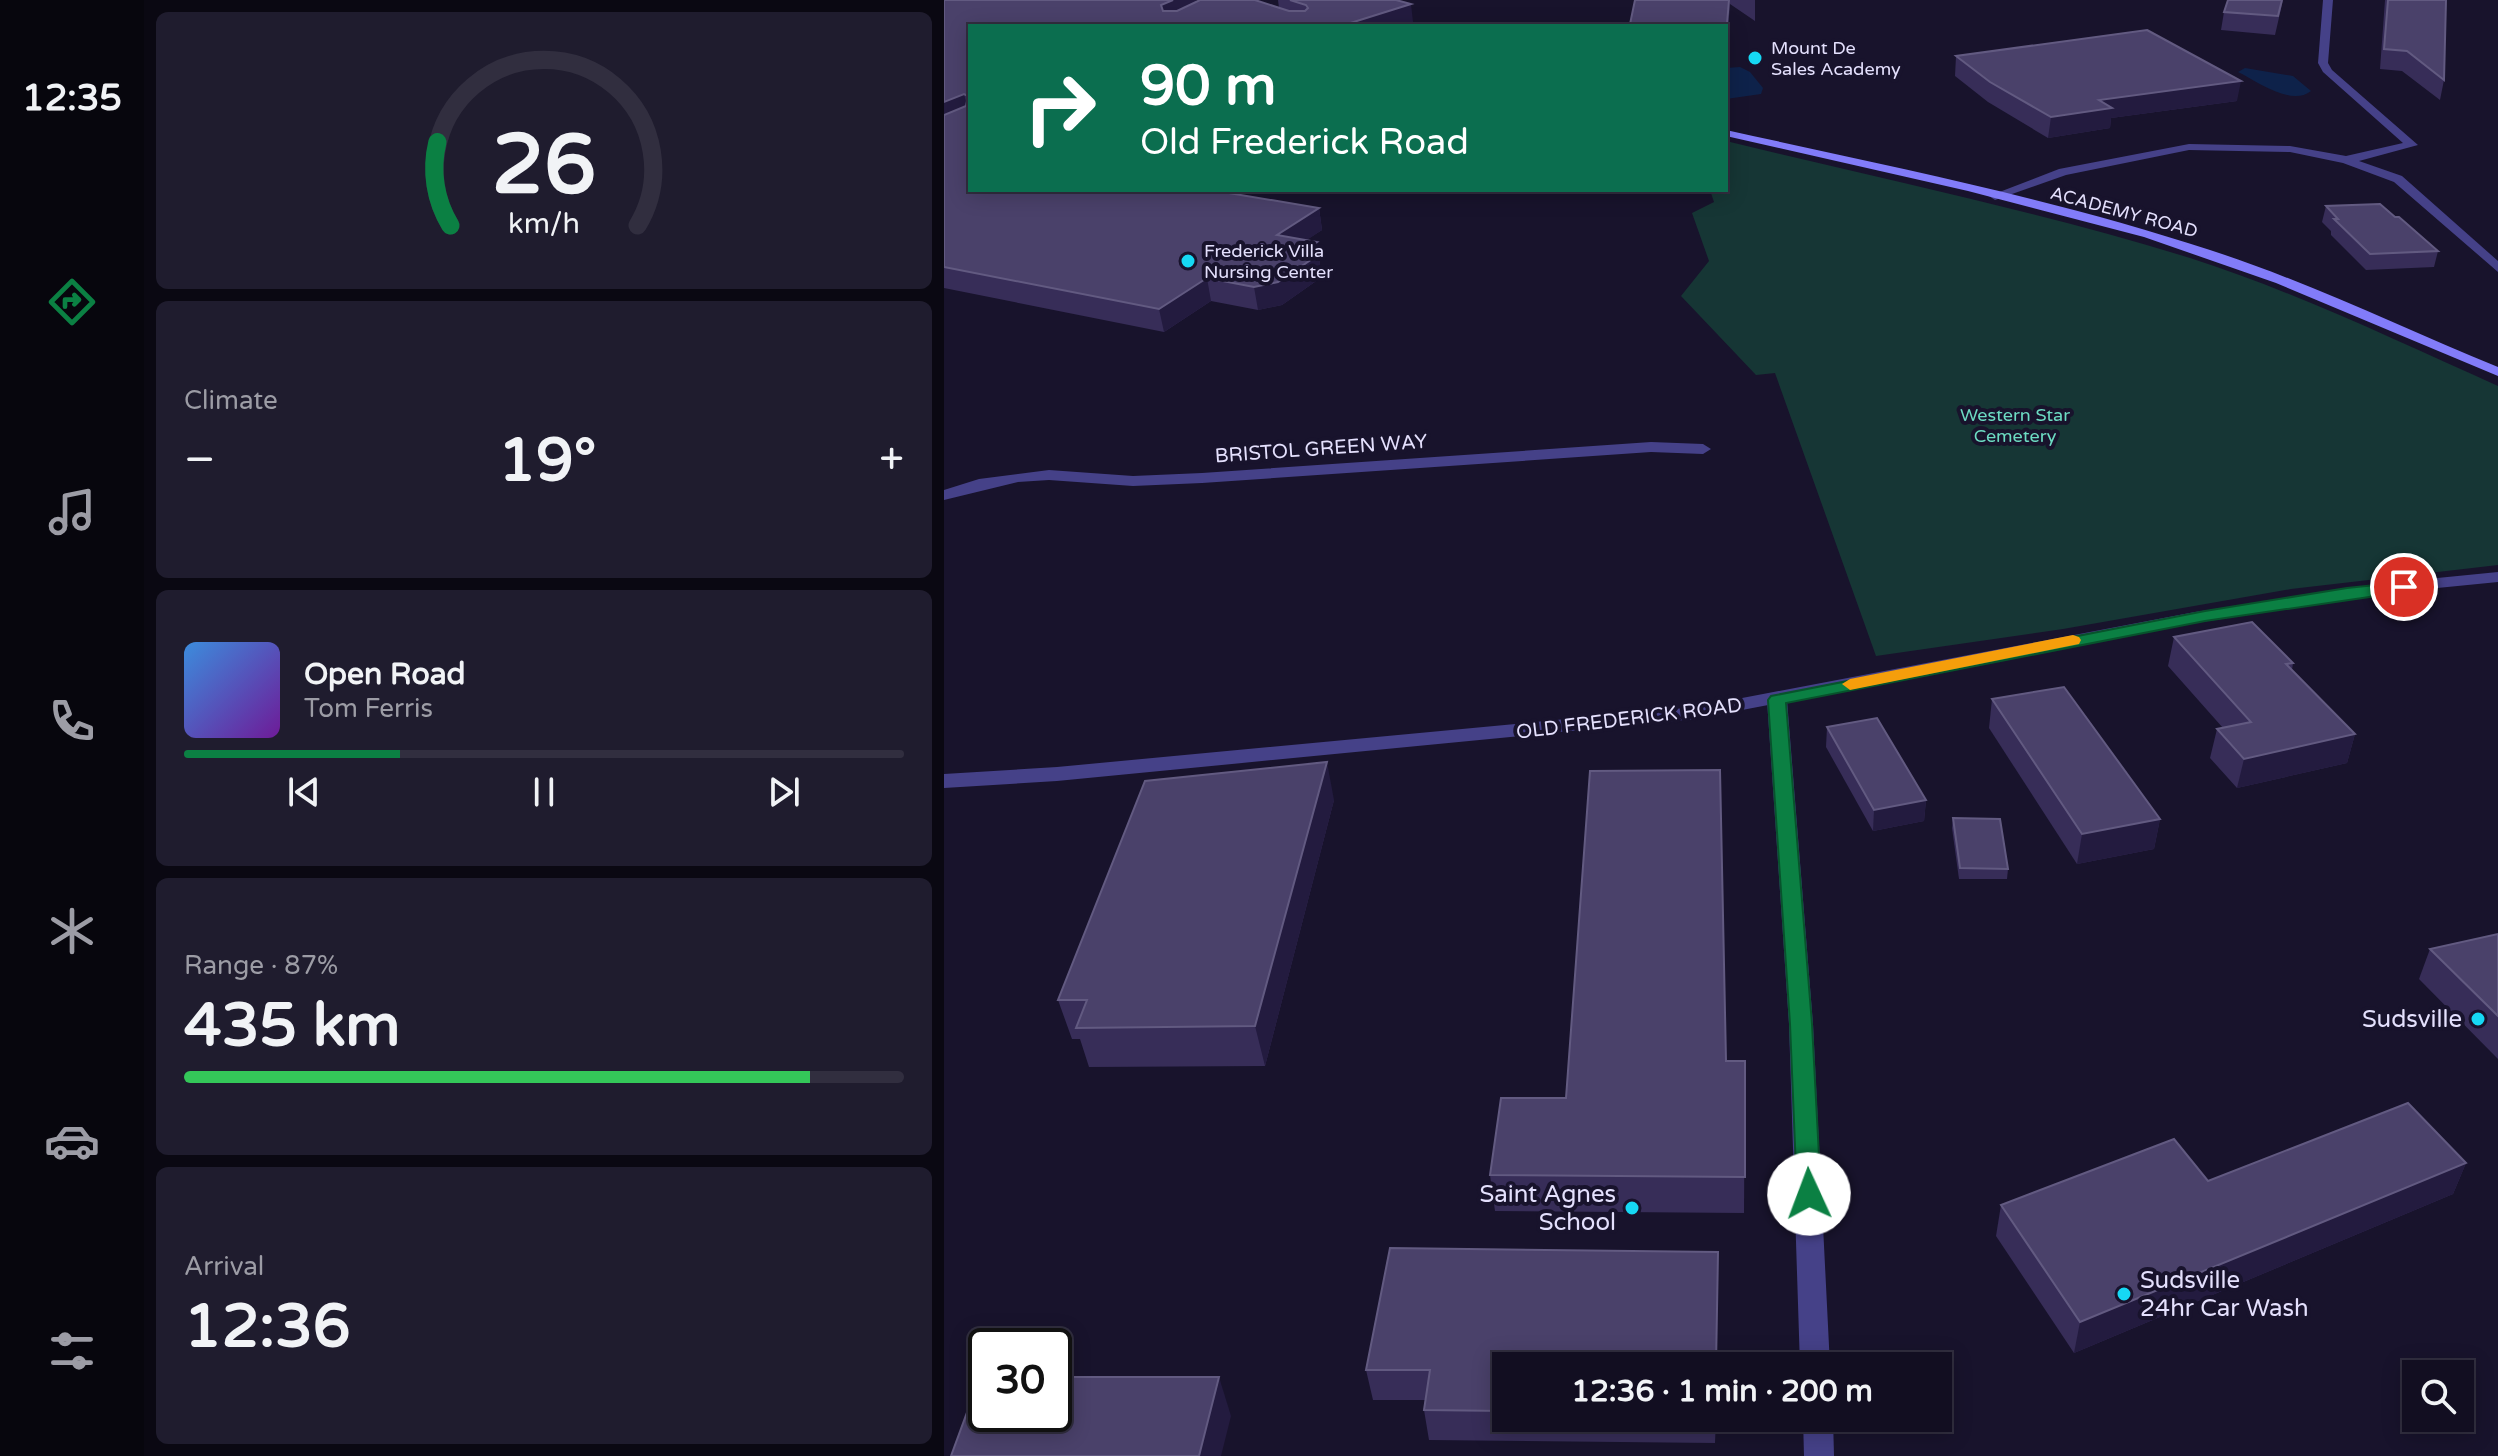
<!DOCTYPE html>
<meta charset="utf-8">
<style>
:root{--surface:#120e21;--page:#1f1c2e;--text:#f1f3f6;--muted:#9c9ca5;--line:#312e3f;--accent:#0b8043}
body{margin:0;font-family:"Varela Round",sans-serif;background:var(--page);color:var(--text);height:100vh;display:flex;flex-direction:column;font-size:30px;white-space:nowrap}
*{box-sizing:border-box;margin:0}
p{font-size:26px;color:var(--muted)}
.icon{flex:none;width:44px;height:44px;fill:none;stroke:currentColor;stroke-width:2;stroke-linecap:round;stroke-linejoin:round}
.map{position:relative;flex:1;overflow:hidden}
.details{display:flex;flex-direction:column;gap:12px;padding:12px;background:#0a0812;width:800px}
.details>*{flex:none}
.guide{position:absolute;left:24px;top:24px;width:760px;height:168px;border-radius:0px;box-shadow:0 4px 20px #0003,0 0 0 2px var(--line);background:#0b6e4f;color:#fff;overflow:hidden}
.buttons{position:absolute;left:1458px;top:1360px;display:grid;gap:16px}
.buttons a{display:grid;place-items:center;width:72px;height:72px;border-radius:0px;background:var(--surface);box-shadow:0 4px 20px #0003,0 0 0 2px var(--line);font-size:40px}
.speed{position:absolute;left:24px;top:1328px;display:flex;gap:16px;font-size:40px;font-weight:700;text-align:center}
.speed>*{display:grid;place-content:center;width:104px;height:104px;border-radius:50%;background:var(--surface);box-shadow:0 4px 20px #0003,0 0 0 2px var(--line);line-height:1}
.speed .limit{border:4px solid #111;border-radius:12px;background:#fff;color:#111}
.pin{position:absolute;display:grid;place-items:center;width:68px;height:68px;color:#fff;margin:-34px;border:4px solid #fff;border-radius:50%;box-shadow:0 2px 8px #0007}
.me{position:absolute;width:88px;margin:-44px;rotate:358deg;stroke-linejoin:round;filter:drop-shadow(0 0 6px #0008)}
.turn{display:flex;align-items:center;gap:28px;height:168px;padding:0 40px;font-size:36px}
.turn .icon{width:104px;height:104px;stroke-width:2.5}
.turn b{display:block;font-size:56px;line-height:68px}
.big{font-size:60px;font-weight:700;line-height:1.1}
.details .tile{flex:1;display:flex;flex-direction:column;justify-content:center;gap:12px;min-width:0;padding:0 28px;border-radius:12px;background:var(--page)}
.details .dial{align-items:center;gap:0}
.dial svg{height:208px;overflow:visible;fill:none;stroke:var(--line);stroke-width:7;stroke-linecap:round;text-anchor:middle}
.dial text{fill:var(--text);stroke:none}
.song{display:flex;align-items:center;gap:24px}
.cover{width:96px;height:96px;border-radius:12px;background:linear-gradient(135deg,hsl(210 70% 55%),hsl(280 70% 35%))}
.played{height:8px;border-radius:4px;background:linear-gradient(90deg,var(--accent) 30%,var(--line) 30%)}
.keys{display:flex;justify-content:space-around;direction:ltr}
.heat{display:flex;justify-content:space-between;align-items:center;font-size:44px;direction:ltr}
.charge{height:12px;border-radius:6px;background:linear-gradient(90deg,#34c759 87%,var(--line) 0)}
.trip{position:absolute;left:548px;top:1352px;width:460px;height:80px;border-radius:0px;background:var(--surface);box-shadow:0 4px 20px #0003,0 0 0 2px var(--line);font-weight:700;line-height:80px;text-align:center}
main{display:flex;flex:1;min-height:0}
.menu{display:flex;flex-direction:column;width:144px;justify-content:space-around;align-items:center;background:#07060d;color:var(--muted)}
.menu .icon{width:56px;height:56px}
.menu .active{color:var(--accent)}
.menu b{font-size:36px;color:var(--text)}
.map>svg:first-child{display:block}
</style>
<main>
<nav class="menu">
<b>12:35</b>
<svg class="icon active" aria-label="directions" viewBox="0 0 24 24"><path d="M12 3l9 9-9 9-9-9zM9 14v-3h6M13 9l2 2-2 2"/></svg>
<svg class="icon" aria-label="music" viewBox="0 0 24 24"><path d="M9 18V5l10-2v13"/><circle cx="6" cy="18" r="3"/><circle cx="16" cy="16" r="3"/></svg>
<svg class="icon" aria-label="phone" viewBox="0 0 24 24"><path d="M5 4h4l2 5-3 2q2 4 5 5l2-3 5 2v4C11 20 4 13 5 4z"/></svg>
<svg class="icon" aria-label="climate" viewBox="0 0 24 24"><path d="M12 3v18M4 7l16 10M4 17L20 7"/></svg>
<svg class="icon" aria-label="car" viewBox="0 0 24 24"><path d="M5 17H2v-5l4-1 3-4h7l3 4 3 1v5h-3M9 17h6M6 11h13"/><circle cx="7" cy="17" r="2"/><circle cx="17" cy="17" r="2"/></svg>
<svg class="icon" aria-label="filters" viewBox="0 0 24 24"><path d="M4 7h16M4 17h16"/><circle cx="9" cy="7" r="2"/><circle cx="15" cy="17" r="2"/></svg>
</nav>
<section class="details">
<div class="tile dial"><svg viewBox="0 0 100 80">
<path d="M14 69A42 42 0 1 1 86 69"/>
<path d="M14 69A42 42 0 0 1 9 37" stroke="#0b8043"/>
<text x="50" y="56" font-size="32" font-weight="700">26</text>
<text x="50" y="72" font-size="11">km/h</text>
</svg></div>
<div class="tile"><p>Climate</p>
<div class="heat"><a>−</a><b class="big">19°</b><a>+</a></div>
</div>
<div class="tile">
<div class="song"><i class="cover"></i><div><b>Open Road</b><p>Tom Ferris</p></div></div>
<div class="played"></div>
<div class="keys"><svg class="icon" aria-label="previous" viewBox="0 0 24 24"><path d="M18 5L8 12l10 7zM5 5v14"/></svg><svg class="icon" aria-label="pause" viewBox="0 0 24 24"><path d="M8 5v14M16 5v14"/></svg><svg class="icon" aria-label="next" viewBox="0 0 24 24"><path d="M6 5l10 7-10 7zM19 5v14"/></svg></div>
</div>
<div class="tile"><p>Range · 87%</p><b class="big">435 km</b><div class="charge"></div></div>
<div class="tile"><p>Arrival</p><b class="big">12:36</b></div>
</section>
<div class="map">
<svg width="1554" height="1456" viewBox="0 0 1554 1456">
<rect width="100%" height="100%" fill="#18132c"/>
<path fill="#163635" d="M782 141C937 179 1094 211 1246 258 1352 292 1453 341 1554 386V565L1347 589 1119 629 932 656 831 373 812 375 737 296 765 261 748 213 770 202 766 190H782Z"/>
<g fill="#0e224a">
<path d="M796 67 806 72 819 88 817 94 782 99V68Z"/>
<path d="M1301 68 1349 76 1367 91C1347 107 1313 81 1294 72Z"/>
</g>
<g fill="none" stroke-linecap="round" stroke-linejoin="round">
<g fill="#454188" fill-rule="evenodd">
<path d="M1379 0H1389L1384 63 1388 70 1474 145 1415 161 1458 176 1554 261V272L1450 182 1399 163 1346 152 1245 150 1122 175 1051 200 1045 196 1115 169 1245 144 1346 146 1402 156 1459 143 1379 72 1374 63Z"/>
<path d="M707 442 759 444 767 449 759 454 707 452 258 483 189 486 105 480 74 482 0 500V490L35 479 105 470 189 476 258 473Z"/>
<path d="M833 694 843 700 869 1024 886 1366H856L845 1024 823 700Z"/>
<path d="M859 1418H889L890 1456H860Z"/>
</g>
<path fill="#454188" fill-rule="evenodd" d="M1554 572V582L1453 592 1251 623 751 719 113 781 0 788V774L113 767 751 707 1251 612 1453 582Z"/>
<path fill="#827cf9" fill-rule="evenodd" d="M782 130C944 166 1108 198 1266 250 1365 282 1458 328 1554 367V376L1332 283 1200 237 1024 191 782 136Z"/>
</g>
<g fill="#372d58">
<path d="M0 0H252V2L335 8 334 0H452L469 22 26 26V190L375 208 378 230 362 240 373 242 376 265 373 267 375 279 338 305 314 310 267 301 220 332 0 288Z"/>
<path d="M691 0H811V21L786 4 783 41H782V26H686Z"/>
<path d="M1339 0 1331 35 1277 30 1280 12Z"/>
<path d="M1441 0H1502L1500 80 1496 100 1458 71 1436 69Z"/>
<path d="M1012 56 1293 101 1167 118 1166 128 1104 138 1044 102 1011 76Z"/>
<path d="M1382 206 1451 217 1494 251 1490 267 1422 270 1387 235V231L1378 222Z"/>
<path d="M1230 637 1349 663 1348 670 1411 734 1403 763 1293 788 1266 758 1273 729 1279 728 1224 666Z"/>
<path d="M1048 699 1216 819 1210 849 1133 864 1045 728Z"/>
<path d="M883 727 982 800 980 821 929 831 882 747Z"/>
<path d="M390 800 321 1066 145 1067 136 1039H128L114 1000Z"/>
<path d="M1009 818 1064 869 1063 879H1015L1008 828Z"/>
<path d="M1554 934V1059L1475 979 1486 949Z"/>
<path d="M782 1061H801L800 1213 551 1211 546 1175 622 1098Z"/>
<path d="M1522 1163 1509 1194 1130 1353 1052 1236 1057 1205 1264 1181Z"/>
<path d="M774 1252V1283L562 1366V1418H772L771 1443 485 1440 480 1410 481 1400H429L422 1370Z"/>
</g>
<g fill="#231b3f">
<path d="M229 0H252L253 8 221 23 217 5Z"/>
<path d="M785 0 786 4 783 41V24Z"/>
<path d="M467 4 469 22 457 26H397Z"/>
<path d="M1297 81 1293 101 1167 118 1166 128 1104 138 1107 117 1155 100Z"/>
<path d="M20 94 25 113 0 124V102Z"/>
<path d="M375 208 378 230 336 258 333 235Z"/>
<path d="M373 242 376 265 373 267 375 279 338 305 314 310 310 287Z"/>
<path d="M263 278 267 301 220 332 215 309Z"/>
<path d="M1411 734 1403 763 1293 788 1300 759Z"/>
<path d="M383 762 390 800 321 1066 311 1026Z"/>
<path d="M982 800 980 821 929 831 930 810Z"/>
<path d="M1216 819 1210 849 1133 864 1138 834Z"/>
<path d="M1522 1163 1509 1194 1130 1353 1136 1322Z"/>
<path d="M275 1377 287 1416 277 1456H255Z"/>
</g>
<g fill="#4a416a" stroke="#625a81" stroke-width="2">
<path d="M0 0H229L217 5 219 11H233L256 0H311L345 11H361L364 8 362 5 346 0H452L467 4 397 26H26V190H267L375 208 333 235 373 242 355 254 371 257 334 282 310 287 263 278 215 309 0 267V115L22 106 24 96 20 94 0 102Z"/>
<path d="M691 0H785L783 24H777V26H707L686 24Z"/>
<path d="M1284 0H1338L1334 16 1280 12Z"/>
<path d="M1444 0H1502L1500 80 1463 51 1440 49Z"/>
<path d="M1203 30 1297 81 1155 100 1168 108 1107 117 1046 82 1012 56Z"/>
<path d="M1436 204 1451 217H1455L1494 251 1426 254 1390 219H1394L1382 206Z"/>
<path d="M1308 622 1349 663 1342 664 1411 734 1300 759 1273 729 1307 722 1230 637Z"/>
<path d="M1120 687 1216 819 1138 834 1048 699Z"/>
<path d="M933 718 982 800 930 810 883 727Z"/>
<path d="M383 762 311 1026 132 1028 143 1000H114L201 781Z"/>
<path d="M776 770 782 1061H801V1177L546 1175 557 1098H622L646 771Z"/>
<path d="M1009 818 1056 819 1064 869 1016 868Z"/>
<path d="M1554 934V1016L1486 949Z"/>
<path d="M1464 1103 1522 1163 1136 1322 1057 1205 1230 1139 1264 1181Z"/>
<path d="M446 1248 774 1252 772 1366H562V1411L480 1410 486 1370H422Z"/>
<path d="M36 1377H42V1414H110V1377H275L255 1456H7Z"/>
</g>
<path fill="#0b8043" stroke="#07532c" stroke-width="2" d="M1460 582 1468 587 1466 591 1261 621 842 703 868 1024 877 1194 873 1201 865 1204 856 1201 853 1194 846 1024 824 700 827 696 1261 611 1403 588Z"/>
<path fill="#f59e0b" d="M1129 635 1135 637 1137 640 1135 644 906 690 898 684 906 679Z"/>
<g fill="#16d8f4" stroke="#18132c" stroke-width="3">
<circle cx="811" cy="58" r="8"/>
<circle cx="244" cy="261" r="8"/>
<circle cx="1534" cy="1019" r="8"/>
<circle cx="688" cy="1208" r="8"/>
<circle cx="1180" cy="1294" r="8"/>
</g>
<g text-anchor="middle" stroke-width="8" stroke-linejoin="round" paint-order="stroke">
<g font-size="18" fill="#e4e0fd" stroke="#18132c" text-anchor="start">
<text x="827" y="54">Mount De<tspan x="827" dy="21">Sales Academy</tspan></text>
<text x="260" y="257">Frederick Villa<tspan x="260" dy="21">Nursing Center</tspan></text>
</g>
<g font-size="18" fill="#e4e0fd" stroke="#18132c">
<text transform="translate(1180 212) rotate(15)" y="6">ACADEMY ROAD</text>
</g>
<g font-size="18" fill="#6ddcc3" stroke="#18132c">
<text x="1071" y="421">Western Star<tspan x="1071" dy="21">Cemetery</tspan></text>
</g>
<g font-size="20" fill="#e4e0fd" stroke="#18132c">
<text transform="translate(377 448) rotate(-4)" y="7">BRISTOL GREEN WAY</text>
<text transform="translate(685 718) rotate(-7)" y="7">OLD FREDERICK ROAD</text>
</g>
<g font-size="24" fill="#e4e0fd" stroke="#18132c" text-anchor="end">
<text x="1518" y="1027">Sudsville</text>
<text x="672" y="1202">Saint Agnes<tspan x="672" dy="28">School</tspan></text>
<text x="1196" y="1288" text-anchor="start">Sudsville<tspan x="1196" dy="28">24hr Car Wash</tspan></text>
</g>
</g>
</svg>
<div class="buttons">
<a><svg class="icon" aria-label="search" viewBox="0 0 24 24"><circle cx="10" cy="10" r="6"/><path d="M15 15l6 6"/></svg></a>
</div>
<div class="speed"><div class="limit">30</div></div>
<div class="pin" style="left:1460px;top:587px;background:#d93025"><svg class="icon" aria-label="arrive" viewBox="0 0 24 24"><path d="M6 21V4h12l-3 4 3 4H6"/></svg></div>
<svg class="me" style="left:865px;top:1194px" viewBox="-20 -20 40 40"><circle r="19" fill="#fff"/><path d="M0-13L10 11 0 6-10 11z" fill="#0b8043"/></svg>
<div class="trip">12:36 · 1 min · 200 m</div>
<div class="guide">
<div class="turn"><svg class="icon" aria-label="right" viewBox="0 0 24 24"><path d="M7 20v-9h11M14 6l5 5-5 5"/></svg><div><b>90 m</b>Old Frederick Road</div></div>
</div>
</div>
</main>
